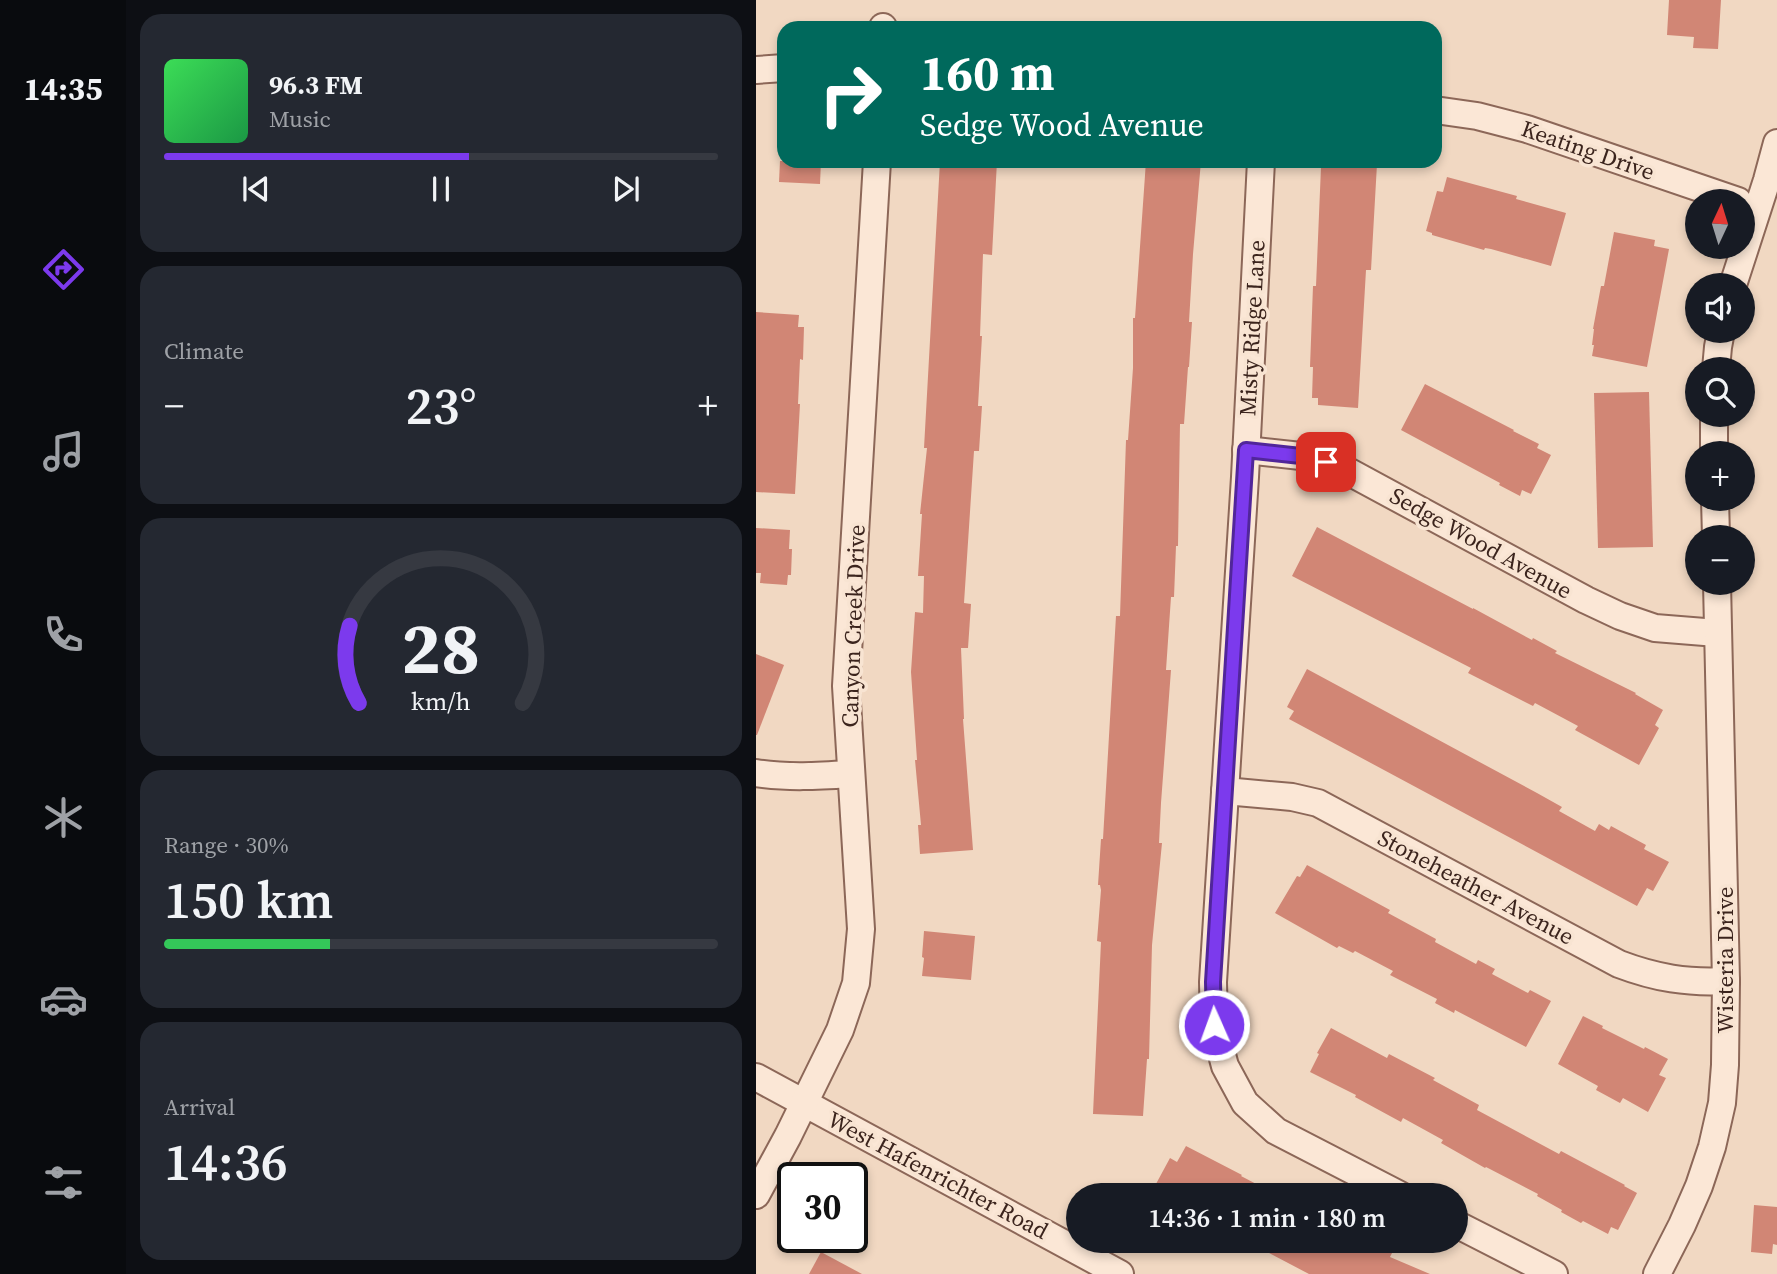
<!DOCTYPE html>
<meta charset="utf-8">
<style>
:root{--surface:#171b24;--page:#242831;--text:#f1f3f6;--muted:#9ea1a6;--line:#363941;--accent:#7c3aed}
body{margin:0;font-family:"Source Serif 4",serif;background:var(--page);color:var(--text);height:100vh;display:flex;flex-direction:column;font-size:26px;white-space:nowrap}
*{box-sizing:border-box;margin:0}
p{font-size:23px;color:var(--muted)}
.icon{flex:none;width:38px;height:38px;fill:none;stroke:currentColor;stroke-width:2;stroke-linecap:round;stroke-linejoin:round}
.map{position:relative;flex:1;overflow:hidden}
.side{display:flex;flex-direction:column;gap:14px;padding:14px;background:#0d0f14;width:630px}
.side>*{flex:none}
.hud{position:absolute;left:21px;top:21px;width:665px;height:147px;border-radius:21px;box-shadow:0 4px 10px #0003;background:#00695c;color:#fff;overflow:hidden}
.needle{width:46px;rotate:4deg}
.controls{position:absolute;left:929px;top:189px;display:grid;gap:14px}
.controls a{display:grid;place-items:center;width:70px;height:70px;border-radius:50%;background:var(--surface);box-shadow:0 4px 10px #0003;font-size:35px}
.speed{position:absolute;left:21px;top:1162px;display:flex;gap:14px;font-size:35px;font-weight:700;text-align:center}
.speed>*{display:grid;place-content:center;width:91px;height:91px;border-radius:50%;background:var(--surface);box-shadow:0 4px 10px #0003;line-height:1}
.speed .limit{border:4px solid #111;border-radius:10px;background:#fff;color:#111}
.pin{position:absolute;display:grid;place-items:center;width:60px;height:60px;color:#fff;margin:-30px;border-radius:14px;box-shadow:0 4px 10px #0006}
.me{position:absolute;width:77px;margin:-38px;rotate:358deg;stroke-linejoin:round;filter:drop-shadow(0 0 5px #0008)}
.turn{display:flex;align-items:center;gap:24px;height:147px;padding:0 28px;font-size:32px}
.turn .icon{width:91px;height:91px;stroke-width:2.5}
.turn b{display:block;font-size:49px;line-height:60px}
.big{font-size:52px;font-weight:600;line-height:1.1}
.side .card{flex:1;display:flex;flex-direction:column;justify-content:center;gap:10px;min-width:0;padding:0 24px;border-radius:21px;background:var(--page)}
.side .dial{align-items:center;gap:0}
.dial svg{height:182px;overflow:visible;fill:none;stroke:var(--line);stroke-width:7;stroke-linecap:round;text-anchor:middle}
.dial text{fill:var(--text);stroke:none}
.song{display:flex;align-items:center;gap:21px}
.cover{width:84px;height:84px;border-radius:10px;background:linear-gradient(135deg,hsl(130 70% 55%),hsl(140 70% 35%))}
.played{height:7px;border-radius:4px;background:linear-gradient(90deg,var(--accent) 55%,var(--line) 55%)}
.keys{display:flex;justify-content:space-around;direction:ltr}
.heat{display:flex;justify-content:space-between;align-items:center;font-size:38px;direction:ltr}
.charge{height:10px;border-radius:5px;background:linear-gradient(90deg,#34c759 30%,var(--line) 0)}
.trip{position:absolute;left:310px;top:1183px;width:402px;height:70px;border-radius:35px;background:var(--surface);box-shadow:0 4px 10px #0003;font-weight:600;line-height:70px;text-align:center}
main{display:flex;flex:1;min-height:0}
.tabs{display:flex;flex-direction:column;width:126px;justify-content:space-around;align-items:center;background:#090b0e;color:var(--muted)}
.tabs .icon{width:49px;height:49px}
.tabs .selected{color:var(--accent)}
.tabs b{font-size:32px;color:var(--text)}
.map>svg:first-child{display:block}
</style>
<main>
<nav class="tabs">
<b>14:35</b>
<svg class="icon selected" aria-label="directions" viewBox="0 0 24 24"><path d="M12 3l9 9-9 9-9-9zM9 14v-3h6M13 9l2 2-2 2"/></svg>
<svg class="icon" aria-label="music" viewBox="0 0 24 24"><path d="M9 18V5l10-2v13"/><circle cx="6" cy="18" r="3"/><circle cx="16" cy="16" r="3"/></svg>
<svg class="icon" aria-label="phone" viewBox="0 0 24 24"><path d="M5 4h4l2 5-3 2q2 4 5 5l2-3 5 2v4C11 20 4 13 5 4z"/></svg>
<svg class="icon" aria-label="climate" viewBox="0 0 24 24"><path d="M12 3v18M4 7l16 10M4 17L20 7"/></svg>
<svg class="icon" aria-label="car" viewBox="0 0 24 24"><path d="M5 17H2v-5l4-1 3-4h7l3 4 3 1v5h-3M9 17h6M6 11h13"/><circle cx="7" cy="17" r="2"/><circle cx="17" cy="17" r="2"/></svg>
<svg class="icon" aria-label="filters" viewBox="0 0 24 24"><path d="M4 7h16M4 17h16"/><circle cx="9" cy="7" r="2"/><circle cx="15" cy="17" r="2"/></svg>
</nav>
<section class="side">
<div class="card">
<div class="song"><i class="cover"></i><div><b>96.3 FM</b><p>Music</p></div></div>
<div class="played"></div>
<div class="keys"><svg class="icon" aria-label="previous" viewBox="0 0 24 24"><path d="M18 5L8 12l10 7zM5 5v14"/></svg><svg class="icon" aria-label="pause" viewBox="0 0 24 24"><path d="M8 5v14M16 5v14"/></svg><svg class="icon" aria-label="next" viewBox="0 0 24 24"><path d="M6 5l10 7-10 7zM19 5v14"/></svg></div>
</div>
<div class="card"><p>Climate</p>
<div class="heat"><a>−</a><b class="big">23°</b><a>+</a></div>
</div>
<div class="card dial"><svg viewBox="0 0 100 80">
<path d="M14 69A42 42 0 1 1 86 69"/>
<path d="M14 69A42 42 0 0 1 10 35" stroke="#7c3aed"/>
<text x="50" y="56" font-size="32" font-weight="700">28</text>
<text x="50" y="72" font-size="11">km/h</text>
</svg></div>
<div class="card"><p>Range · 30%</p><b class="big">150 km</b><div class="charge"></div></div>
<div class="card"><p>Arrival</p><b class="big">14:36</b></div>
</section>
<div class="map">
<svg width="1021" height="1274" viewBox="0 0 1021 1274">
<rect width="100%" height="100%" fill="#f1d8c2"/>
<g fill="#d18675">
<path d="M913 0H965L962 49 937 48 938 37 911 35Z"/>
<path d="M24 161H65L64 184 23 182Z"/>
<path d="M184 161H241L236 255 227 254 224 336H226L222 406H226L223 451H218L208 603 215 604 212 648H205L208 719H207L217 850 164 854 162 825H165L159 760H161L155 672 159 612 167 613 168 576H162L166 514H164L171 448H168Z"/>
<path d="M390 161H445L437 254 433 322H436L433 367H432L428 424H424L422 546H420L418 597H415L410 670H415L405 803 403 843H406L396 945 393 1059H391L387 1116 337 1114 345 942 341 941 345 890 344 885H342L345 839H347L360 616H364L370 440H372L377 368V318H379Z"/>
<path d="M583 162 621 164 615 270H610L602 408 562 405V398H556L557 367H554L557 286H560L565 167 582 168Z"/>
<path d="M691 177 761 196 760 199 810 213 795 266 735 249 729 248 728 250 676 235V233L670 231 681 191 687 192Z"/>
<path d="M858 232 899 240 898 246 913 249 891 367 836 356 838 345H836L838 329H837L845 286H848Z"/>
<path d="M0 312 43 315 42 327H48L47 360 44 359 42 404H44L39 494 0 492Z"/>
<path d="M669 384 758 430 757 431 783 444 781 448 795 455 775 494 766 490 764 496 743 485 744 483 645 430Z"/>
<path d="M893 392 897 547 842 548 838 393Z"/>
<path d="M561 527 717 609V608L776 640 777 638 801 651 799 653 880 693 879 694 907 710 899 725 903 728 883 765 819 730 822 726 779 703 777 706 712 673 715 668 536 576Z"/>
<path d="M0 528 34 530 33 549H36L35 575H32L31 585 4 583 5 573H0Z"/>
<path d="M0 654 28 665 1 735H0Z"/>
<path d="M551 669 781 793 806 807 803 811 839 831 843 824 853 830 855 826 890 845 888 849 913 862 897 891 891 888 881 906 533 719 538 711 531 707Z"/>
<path d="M551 865 634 910 632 913 680 939 679 942 720 964 722 960 739 969 736 974 772 993 774 990 795 1001 770 1047 699 1010 698 1013 679 1003 681 999 634 975 637 971 599 951 597 953 583 946 581 948 519 913 541 876 544 877Z"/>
<path d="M168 931 219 936 215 980 166 976 168 958 166 957Z"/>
<path d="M827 1016 847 1026 846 1028 888 1049 889 1047 912 1059 903 1075 910 1078 892 1112 867 1098 864 1103 840 1090 842 1086 802 1064Z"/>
<path d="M575 1028 631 1058 633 1054 679 1078 677 1080 723 1105 721 1110 803 1154 805 1151 869 1185 868 1186 881 1193 862 1230 855 1227 852 1234 827 1221 825 1223 805 1212 806 1210 781 1196 782 1194 730 1167 729 1168 685 1143 687 1140 647 1118 645 1122 599 1097 600 1095 554 1072 563 1054 561 1053Z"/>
<path d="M430 1146 486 1175 485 1176 521 1195H394L414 1158 421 1162Z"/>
<path d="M998 1205 1021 1207V1245L1017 1244 1016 1254 995 1252Z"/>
<path d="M490 1241H610L636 1253 634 1257 674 1274H553Z"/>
<path d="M65 1252 106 1274H53Z"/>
</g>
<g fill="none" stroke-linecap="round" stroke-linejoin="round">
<g stroke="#8c6758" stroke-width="30">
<g id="minor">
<path d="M127 28V27"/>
<path d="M0 70 28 68"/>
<path d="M679 110 721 116 771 129 982 201"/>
<path d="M505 161 489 477 457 982 458 1025 469 1066 489 1103 520 1131 644 1195"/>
<path d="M977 285 1011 180 1021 143"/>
<path d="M960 369 962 347 965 331"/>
<path d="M490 450 554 457 586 468 830 600 864 616 899 628 961 633"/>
<path d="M958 453V415"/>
<path d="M959 499 960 537"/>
<path d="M0 773C31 778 63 776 94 774"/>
<path d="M469 791 536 797 562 803 863 964C900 978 931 983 970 981"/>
<path d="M0 1077 364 1274"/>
<path d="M0 1195 32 1136 84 1030 100 983 105 929 90 686 121 161"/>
<path d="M700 1224 798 1274"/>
<path d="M901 1274 926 1225 943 1186 956 1147 966 1103 969 1065 970 981 961 583"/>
</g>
</g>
<use href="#minor" stroke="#fbe7d6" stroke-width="26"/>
</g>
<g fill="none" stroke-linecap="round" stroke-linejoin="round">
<g stroke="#51269a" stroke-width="18">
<path id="route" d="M458 1025 457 982 490 450 554 457 570 462"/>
</g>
<use href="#route" stroke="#7c3aed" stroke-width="12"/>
</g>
<g text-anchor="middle" stroke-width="7" stroke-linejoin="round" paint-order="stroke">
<g font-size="23" fill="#3b241d" stroke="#f8e4d2">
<text transform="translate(832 150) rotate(19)" y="8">Keating Drive</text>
<text transform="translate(496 328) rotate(-87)" y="8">Misty Ridge Lane</text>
<text transform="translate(725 543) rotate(29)" y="8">Sedge Wood Avenue</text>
<text transform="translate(97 626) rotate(-88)" y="8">Canyon Creek Drive</text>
<text transform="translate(720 887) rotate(28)" y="8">Stoneheather Avenue</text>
<text transform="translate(969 960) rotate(-90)" y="8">Wisteria Drive</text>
<text transform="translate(182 1175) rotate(28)" y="8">West Hafenrichter Road</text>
</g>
</g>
</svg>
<div class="controls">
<a><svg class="needle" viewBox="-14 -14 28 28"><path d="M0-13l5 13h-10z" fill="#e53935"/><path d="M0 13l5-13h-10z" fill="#9ea1a6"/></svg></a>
<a><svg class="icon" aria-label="sound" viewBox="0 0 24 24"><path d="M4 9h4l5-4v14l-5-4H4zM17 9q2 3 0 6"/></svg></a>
<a><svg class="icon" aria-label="search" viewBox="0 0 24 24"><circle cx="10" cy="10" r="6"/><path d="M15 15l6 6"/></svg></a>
<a>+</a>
<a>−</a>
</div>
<div class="speed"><div class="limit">30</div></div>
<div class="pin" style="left:570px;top:462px;background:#d93025"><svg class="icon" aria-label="arrive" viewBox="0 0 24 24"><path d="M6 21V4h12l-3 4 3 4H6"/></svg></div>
<svg class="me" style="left:458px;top:1025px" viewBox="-20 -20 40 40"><circle r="17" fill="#7c3aed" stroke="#fff" stroke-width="3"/><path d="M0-11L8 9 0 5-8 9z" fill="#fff"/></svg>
<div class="trip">14:36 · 1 min · 180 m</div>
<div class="hud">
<div class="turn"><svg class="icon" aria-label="right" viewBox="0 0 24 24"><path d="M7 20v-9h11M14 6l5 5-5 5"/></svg><div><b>160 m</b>Sedge Wood Avenue</div></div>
</div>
</div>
</main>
